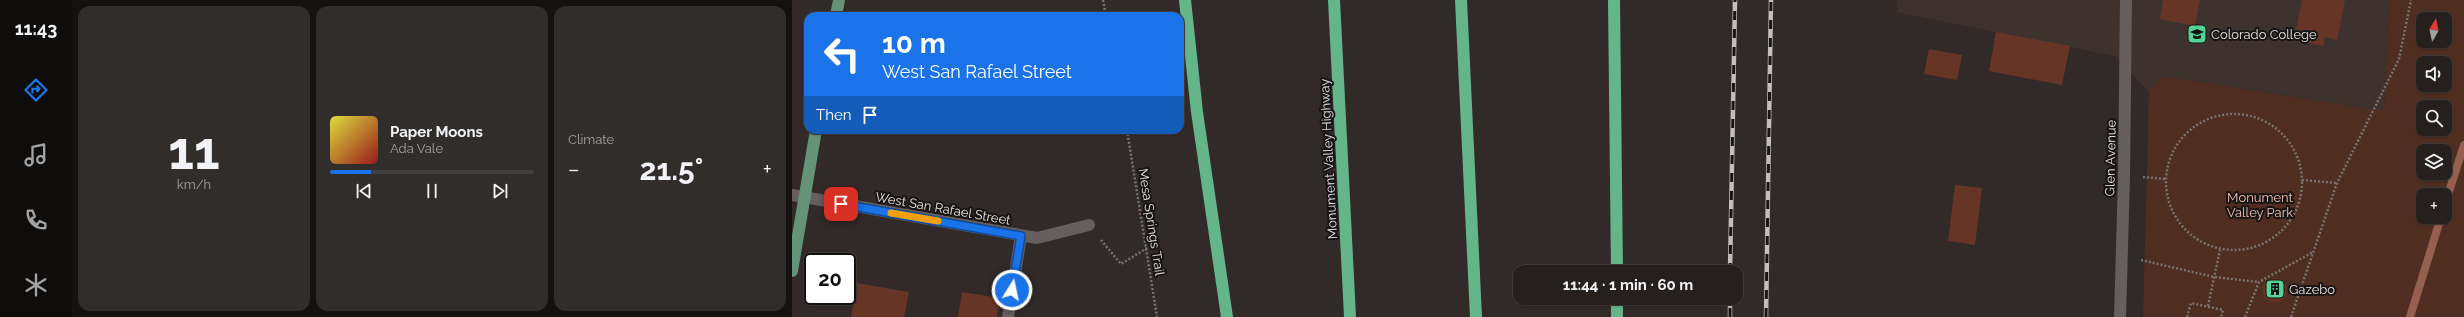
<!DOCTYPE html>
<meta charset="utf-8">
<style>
:root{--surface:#25201e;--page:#312d2b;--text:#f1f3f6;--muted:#a3a3a4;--line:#423e3c;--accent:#1a73e8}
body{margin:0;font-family:Raleway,sans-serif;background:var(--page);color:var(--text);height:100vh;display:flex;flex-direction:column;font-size:15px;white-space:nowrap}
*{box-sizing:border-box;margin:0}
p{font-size:13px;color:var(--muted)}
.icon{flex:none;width:22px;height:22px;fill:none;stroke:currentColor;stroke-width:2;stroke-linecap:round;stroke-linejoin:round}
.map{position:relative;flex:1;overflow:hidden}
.side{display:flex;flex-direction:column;gap:6px;padding:6px;background:#141210;width:720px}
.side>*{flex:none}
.hud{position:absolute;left:12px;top:12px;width:380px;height:122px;border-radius:12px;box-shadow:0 1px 3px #0004,0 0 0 1px var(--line);background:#1a73e8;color:#fff;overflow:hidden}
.needle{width:26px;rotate:9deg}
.controls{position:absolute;left:1624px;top:12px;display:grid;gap:8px}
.controls a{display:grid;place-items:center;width:36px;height:36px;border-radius:8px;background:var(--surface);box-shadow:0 1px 3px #0004,0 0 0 1px var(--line);font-size:20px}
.speed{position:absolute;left:12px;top:253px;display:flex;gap:8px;font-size:20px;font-weight:700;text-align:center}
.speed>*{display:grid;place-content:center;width:52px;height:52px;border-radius:50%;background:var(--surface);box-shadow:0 1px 3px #0004,0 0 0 1px var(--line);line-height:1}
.speed .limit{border:2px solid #111;border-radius:6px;background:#fff;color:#111}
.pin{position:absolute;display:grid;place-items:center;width:34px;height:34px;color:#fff;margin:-17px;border-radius:8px;box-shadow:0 2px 6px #0006}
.me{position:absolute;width:44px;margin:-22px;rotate:10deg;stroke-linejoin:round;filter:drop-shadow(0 0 3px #0008)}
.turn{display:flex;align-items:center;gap:14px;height:84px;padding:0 12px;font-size:18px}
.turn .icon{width:52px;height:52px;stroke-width:2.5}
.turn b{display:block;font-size:28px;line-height:34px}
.then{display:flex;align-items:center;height:38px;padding:0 12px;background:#0003;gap:8px;font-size:15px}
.big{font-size:30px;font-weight:700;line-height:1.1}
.side .card{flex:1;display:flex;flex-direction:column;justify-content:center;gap:6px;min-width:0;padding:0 14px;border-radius:12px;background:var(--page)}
.side .dial{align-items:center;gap:0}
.dial b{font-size:52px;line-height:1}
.song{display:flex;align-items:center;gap:12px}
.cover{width:48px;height:48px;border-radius:6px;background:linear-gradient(135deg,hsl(60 70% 55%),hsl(0 70% 35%))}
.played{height:4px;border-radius:2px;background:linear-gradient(90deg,var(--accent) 20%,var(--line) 20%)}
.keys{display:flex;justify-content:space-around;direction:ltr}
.heat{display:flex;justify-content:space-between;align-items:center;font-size:22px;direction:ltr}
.side .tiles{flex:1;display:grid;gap:6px;grid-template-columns:repeat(3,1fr)}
.trip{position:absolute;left:721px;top:265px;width:230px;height:40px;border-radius:12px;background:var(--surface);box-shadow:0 1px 3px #0004,0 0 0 1px var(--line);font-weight:700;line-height:40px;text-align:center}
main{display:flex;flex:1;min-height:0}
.menu{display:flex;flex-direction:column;width:72px;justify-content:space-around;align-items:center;background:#0f0d0c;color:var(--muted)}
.menu .icon{width:28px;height:28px}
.menu .active{color:var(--accent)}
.menu b{font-size:18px;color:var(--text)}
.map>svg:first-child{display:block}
</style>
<main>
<nav class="menu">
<b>11:43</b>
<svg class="icon active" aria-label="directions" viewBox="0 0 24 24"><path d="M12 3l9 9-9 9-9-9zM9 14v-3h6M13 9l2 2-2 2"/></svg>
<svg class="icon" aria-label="music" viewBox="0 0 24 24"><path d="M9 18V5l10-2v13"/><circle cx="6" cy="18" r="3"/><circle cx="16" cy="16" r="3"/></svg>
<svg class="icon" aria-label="phone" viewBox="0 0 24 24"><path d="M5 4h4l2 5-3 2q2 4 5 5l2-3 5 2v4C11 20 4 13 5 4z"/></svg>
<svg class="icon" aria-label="climate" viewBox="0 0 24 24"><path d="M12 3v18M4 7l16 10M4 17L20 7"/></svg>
</nav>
<section class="side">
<div class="tiles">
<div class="card dial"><b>11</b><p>km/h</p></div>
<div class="card">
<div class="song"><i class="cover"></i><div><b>Paper Moons</b><p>Ada Vale</p></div></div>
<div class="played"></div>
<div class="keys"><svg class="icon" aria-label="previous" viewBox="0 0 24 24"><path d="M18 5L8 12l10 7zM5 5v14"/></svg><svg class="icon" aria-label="pause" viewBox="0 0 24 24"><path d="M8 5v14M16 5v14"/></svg><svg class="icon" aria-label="next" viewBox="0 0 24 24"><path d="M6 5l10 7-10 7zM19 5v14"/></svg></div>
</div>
<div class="card"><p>Climate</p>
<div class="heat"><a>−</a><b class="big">21.5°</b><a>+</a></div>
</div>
</div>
</section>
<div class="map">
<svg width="1672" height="317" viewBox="0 0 1672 317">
<rect width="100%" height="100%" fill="#312a28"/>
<path fill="#3e322e" d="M1105 0H1597L1592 111 1377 77 1366 80 1357 92 1323 56 1105 12Z"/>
<path fill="#502d21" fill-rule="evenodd" d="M1597 0H1672V317H1351L1357 92 1366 80 1376 77 1592 111ZM1631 19H1653V41H1631ZM1631 63H1653V85H1631ZM1631 107H1653V129H1631ZM1631 151H1653V173H1631ZM1631 195H1653V217H1631Z"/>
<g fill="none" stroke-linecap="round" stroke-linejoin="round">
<g stroke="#95604d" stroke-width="8">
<path d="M1653 204 1672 145"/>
<path d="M1618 317 1649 217"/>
</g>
</g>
<g fill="#673525">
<path d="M1371 0H1408L1403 26 1368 19Z"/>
<path d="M1510 0H1553L1545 40 1533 37 1531 46 1502 40Z"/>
<path d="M1204 32 1278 46 1270 85 1197 71Z"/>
<path d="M1137 49 1170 55 1165 80 1132 74Z"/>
<path d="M1163 185 1190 188 1183 245 1156 241Z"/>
<circle cx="1483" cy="290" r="12"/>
<path d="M65 283 117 292 112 317H59Z"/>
<path d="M170 292 208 298 205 317H166Z"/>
</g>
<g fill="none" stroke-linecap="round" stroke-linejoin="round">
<g stroke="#797371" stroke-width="2.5" stroke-dasharray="2 2" stroke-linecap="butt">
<path d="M311 0 314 16"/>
<circle cx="1442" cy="182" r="68"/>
<path d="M335 130 365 317"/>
<path d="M1351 177 1374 179"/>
<path d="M1510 180 1545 183"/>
<path d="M309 240 329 264 355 248"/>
<path d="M1349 260 1422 277 1467 282"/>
<path d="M1416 306 1428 250"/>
<path d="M1395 317 1399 303 1431 310 1429 317"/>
<path d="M1453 317 1467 282 1521 252"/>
<path d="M1499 317 1545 183 1607 59 1619 0"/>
</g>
<g stroke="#665f5d" stroke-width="12">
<path d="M0 195 245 238 297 225"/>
<path d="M216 317 229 236"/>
<path d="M1328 317 1332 177 1334 0"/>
</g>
<g stroke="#659379" stroke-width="12">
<path d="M44 16 47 0"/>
<path d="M0 271 24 130"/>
</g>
<g stroke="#65b58b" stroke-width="12">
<path d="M393 0 405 112 435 317"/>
<path d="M542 0 558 317"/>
<path d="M669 0 684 317"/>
<path d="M822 0 825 272"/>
<path d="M825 298V317"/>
</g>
<g stroke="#c3bfbe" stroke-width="4.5">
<g id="rail">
<path d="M938 272 943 0"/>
<path d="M938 317V298"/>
<path d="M974 317 979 0"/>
</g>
</g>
<use href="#rail" stroke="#171413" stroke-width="3" stroke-dasharray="9" stroke-linecap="butt"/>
</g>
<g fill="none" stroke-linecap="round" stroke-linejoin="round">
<g stroke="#114b97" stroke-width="10">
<path id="route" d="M49 204 229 236 220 290"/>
</g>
<use href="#route" stroke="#1a73e8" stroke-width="7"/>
<path stroke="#f59e0b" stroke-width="7" d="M99 213 146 221"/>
</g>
<defs>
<g id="university-square" transform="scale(1)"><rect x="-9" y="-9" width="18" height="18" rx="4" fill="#53d396" stroke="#171413"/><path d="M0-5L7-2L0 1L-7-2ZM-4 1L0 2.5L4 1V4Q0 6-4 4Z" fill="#111"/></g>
<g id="building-square" transform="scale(1)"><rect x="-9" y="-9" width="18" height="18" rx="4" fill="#53d396" stroke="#171413"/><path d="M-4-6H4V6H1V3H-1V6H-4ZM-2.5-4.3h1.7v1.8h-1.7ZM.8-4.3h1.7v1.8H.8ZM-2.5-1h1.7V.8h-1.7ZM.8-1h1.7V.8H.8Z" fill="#111"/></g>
</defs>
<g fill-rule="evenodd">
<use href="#university-square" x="1405" y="34"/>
<use href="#building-square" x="1483" y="289"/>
</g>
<g text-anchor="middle" stroke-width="4" stroke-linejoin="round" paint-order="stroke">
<g font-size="13" fill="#e7e3e2" stroke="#171413" text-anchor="start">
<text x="1419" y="39">Colorado College</text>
<text x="1497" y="294">Gazebo</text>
</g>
<g font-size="13" fill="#e7e3e2" stroke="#171413">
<text transform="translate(1318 158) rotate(-89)" y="5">Glen Avenue</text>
<text transform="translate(536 159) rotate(-93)" y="5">Monument Valley Highway</text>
<text transform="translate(151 208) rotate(10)" y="5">West San Rafael Street</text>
<text transform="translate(360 222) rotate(81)" y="5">Mesa Springs Trail</text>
</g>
<g font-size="13" fill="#f4c1b0" stroke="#171413">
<text x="1468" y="202">Monument<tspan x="1468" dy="15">Valley Park</tspan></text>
</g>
</g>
</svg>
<div class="controls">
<a><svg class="needle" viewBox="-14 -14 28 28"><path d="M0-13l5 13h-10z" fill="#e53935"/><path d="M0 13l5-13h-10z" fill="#a3a3a4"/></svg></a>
<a><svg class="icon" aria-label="sound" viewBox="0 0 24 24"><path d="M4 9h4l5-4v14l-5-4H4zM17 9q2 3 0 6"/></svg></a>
<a><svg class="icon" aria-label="search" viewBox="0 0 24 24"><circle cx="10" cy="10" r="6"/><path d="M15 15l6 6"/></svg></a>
<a><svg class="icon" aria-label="layers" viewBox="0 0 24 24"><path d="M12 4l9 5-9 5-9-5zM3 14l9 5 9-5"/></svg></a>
<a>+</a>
</div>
<div class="speed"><div class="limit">20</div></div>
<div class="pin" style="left:49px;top:204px;background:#d93025"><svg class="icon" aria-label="arrive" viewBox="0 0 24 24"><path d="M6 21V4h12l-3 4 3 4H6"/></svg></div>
<svg class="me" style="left:220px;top:290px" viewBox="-20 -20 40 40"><circle r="17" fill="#1a73e8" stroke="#fff" stroke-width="3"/><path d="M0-11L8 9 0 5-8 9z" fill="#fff"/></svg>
<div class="trip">11:44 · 1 min · 60 m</div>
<div class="hud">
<div class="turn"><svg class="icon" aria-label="left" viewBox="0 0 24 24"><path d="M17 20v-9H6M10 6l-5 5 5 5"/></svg><div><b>10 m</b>West San Rafael Street</div></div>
<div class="then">Then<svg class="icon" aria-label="arrive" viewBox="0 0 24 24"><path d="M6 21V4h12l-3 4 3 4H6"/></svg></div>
</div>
</div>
</main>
